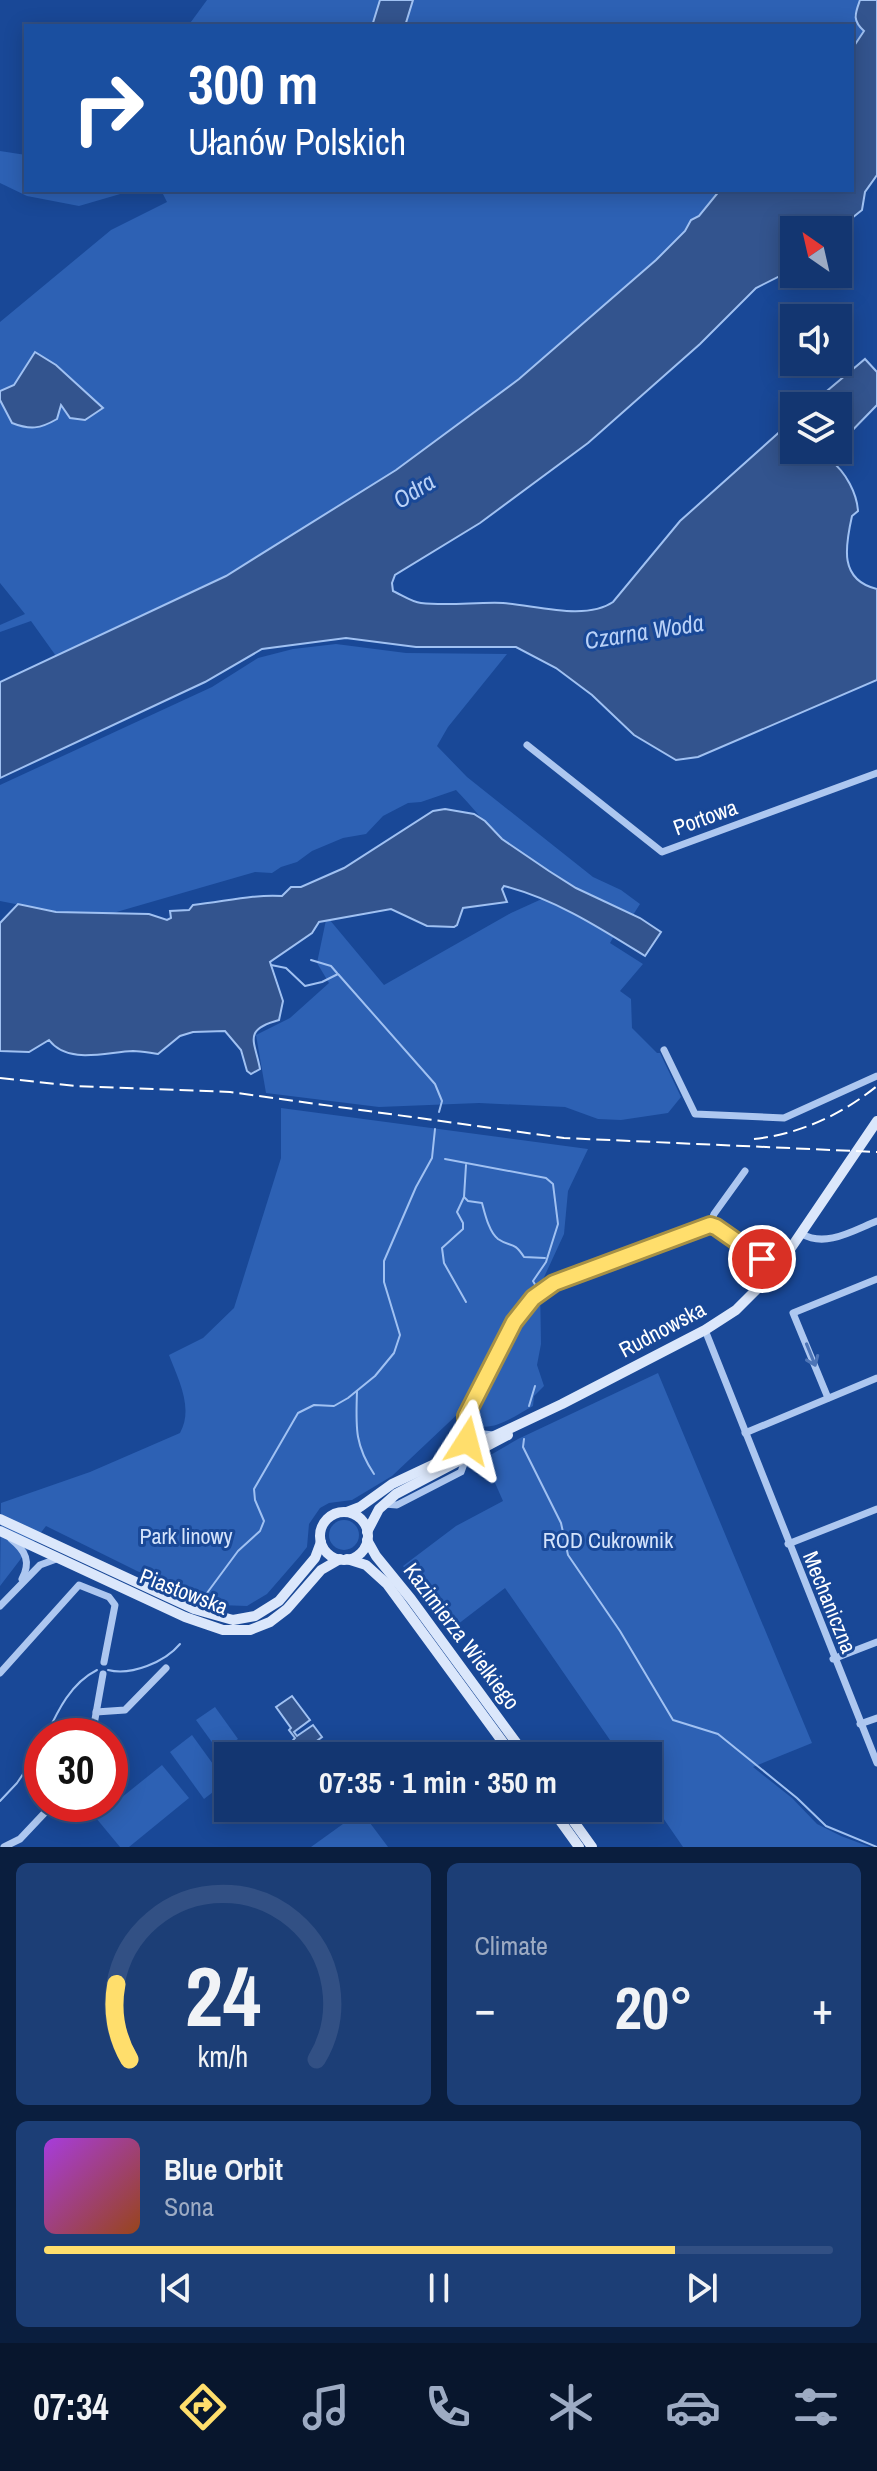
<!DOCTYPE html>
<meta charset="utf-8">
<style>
:root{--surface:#133671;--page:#1c3e76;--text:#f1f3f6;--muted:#9dabc3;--line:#325084;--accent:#ffde6c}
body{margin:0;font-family:"Archivo Narrow",sans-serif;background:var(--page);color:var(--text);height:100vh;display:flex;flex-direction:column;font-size:30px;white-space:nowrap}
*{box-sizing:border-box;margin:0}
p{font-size:26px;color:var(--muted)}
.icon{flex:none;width:44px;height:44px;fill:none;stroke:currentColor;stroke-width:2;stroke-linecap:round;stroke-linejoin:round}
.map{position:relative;height:1847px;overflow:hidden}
.panel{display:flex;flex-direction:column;gap:16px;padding:16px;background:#0a1e3e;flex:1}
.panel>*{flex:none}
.banner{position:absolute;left:24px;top:24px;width:830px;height:168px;border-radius:0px;box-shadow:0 4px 20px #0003,0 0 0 2px var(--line);background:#1a4fa0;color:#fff;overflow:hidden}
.needle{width:52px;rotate:326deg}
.controls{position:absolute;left:780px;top:216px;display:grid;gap:16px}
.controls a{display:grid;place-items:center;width:72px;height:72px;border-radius:0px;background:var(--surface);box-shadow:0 4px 20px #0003,0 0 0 2px var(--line);font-size:40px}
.speed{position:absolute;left:24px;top:1718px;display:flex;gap:16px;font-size:40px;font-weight:700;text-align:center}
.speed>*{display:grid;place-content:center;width:104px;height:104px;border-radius:50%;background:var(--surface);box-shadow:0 4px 20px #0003,0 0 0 2px var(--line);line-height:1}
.speed .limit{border:12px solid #d22;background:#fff;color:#111}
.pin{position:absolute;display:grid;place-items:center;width:68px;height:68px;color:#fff;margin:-34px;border:4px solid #fff;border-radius:50%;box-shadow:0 2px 8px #0007}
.me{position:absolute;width:88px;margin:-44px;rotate:9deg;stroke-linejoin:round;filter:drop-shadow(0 0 6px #0008)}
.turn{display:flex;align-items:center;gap:28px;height:168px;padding:0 32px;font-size:36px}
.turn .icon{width:104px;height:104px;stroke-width:2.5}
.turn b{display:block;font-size:56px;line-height:68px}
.big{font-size:60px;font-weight:700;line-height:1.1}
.panel .tile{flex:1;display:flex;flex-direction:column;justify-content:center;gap:12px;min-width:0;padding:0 28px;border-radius:12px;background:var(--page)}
.panel .dial{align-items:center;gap:0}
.dial svg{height:208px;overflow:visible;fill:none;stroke:var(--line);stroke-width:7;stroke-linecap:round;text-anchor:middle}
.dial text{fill:var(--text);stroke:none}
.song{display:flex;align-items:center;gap:24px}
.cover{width:96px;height:96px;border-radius:12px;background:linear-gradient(135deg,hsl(280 70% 55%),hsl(20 70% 35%))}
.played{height:8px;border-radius:4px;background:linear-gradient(90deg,var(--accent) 80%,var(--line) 80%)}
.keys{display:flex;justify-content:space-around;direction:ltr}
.heat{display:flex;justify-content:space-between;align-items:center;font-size:44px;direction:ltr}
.panel .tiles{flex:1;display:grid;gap:16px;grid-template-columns:1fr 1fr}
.tile:last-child{grid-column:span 2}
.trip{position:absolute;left:214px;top:1742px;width:448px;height:80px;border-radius:0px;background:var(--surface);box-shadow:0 4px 20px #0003,0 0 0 2px var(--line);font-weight:700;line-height:80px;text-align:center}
.menu{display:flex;height:128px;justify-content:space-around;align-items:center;background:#08162d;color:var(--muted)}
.menu .icon{width:56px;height:56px}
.menu .on{color:var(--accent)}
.menu b{font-size:36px;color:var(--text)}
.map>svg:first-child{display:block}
</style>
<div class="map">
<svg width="877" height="1847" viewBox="0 0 877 1847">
<rect width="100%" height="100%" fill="#194897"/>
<g fill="#2d61b4">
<path d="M207 0H860L854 16 864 31 852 49V26H188Z"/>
<path d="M0 151 26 155V190H134L79 206 27 196 0 183Z"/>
<path d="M161 190H720L699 216 691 220 685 231 656 260 519 379 396 470 226 575 56 656 31 621 0 632V625L25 614 0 583V322L111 230 167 202Z"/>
<path d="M336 644 406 653 507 654 448 727 437 746 467 777 593 877 621 890 640 904 633 915C588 893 541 872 503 840 486 825 472 806 456 790L421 802 408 803 383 816 366 834 343 838 312 851 297 862 281 867 272 873 255 872 113 913 56 912 0 901V785L212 687 258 658 293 649Z"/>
<path d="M544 898 614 936 610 943 643 964 620 991 631 999 632 1028 657 1053H660L681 1097 668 1113 621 1120 598 1119 565 1107 479 1103 379 1107 266 1093 256 1035 290 1018 329 983 317 963 326 920 329 919 384 985 511 913Z"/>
<path d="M281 1108 588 1149 568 1191 564 1234 540 1286 541 1344 537 1365 544 1386 534 1396 533 1406C518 1414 491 1434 475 1424L476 1414 463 1409 392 1476 352 1500 329 1503 320 1508 309 1524 307 1547 300 1556 267 1594 247 1606 219 1605 137 1571 46 1526 0 1586 1 1503 90 1472 180 1433C194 1408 178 1379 169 1355L203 1338 234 1308 281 1158Z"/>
<path d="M658 1373 812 1743 753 1767 792 1798 817 1824 841 1836 870 1847H683L648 1796V1756H621L505 1588 449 1631 403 1566 456 1526 503 1501 488 1467 487 1457 518 1439Z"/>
<circle cx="344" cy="1535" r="15"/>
<path d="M215 1707 238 1739 219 1752 196 1720Z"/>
<path d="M192 1735 226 1782 204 1799 170 1752Z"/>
<path d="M162 1765 189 1798 129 1847H120L96 1818Z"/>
<path d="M361 1811 388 1847H311Z"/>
</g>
<g fill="#33548e" stroke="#a0c1f2" stroke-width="2">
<path d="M380 0H413L405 26H372Z"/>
<path d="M860 0H877V175L865 192 862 210 837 230H794V269L756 288 700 344 588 443 480 523 395 575 392 583 393 591C402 595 412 602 421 603 448 606 476 602 503 603 534 605 586 621 613 602L680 521 794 419V450H835L831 461C846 472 857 494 858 511L852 516C845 547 839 580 877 589V680L698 757 676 760 634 735 592 695 556 668 516 647H416L346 638 262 649 205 682 0 778V682L226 576 396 470 519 379 656 260 685 231 691 220 699 216 720 190H852V49L864 31C852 20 855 14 860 0Z"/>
<path d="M35 352 56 365 103 408 85 420 70 418 61 405 57 419C40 429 30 430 12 423L0 400V391L14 385Z"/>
<path d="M865 359 877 372V405L838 445V406H809Z"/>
<path d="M445 809 474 814 485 821 502 839 549 871 576 888 640 918 661 932 645 956C600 928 555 899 504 886L502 889 507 902 463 908 457 925 454 927 427 926 391 909 319 922 312 933 270 962 283 1001 279 1020C242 1030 255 1041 260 1069L251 1074 247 1071 241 1050 225 1031 193 1032 180 1036 158 1054C150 1053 141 1051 133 1051 106 1052 68 1065 49 1040L29 1052 0 1051V923L18 904 56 912 149 914 167 920 171 918 170 911 189 910 193 905C223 902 253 894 282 896L291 887H301L344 868 433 811Z"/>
<path d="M292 1696 310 1720 294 1732 297 1736 313 1725 322 1737 298 1755 287 1747 295 1738 289 1730 291 1728 276 1707Z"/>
</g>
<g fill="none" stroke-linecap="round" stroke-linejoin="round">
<g stroke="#a0c1f2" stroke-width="2">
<path d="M311 960 331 966 337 973"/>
<path d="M271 965 286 968 305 986 322 982 338 974 435 1084 442 1101 439 1112"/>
<path d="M445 1159 546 1178 553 1184 558 1224 546 1262 533 1281 537 1288"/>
<path d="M466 1165 464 1197 468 1201 482 1203C485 1214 489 1232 498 1239 511 1248 513 1240 524 1257L545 1258"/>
<path d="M464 1197 457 1212 463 1223V1229L442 1248 444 1263 466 1302"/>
<path d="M357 1391C356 1426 354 1444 374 1474"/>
<path d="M529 1406 535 1386"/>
<path d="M524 1439 523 1447 561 1523 568 1555 620 1631 673 1720 718 1734 797 1798 826 1826 877 1847"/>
<path d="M207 1593 238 1551 260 1531 264 1521 255 1500 254 1489 298 1413 314 1405 334 1406 348 1398 375 1376 394 1353 400 1335 384 1282V1261L416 1187 432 1158 435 1129"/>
<path d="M108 1670C131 1676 165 1662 180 1644"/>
<path d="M46 1736C58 1710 71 1683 97 1670"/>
<path d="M0 1801 17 1783 42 1746"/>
</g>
<g stroke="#adc7f0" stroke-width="7">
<path d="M527 745 662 852 877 773"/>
<path d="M664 1050 695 1114 784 1118 877 1076"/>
<path d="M710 1225 714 1214 745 1171"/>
<path d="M802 1234C826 1248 854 1230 877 1221"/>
<path d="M705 1330 877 1763"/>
<path d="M828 1398 793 1313 877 1279"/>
<path d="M467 1423 475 1433 493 1435"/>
<path d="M745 1433 877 1378"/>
<path d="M453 1454 462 1425 514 1322 533 1298 554 1283 710 1225 716 1227 776 1270"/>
<path d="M384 1504 397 1505 461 1472 466 1458 465 1420"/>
<path d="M11 1539C26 1551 31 1562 22 1579"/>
<path d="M788 1544 877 1509"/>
<path d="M0 1606 40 1565 59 1558"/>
<path d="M833 1659 877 1642"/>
<path d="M0 1673 79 1585 109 1597 115 1605 104 1662"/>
<path d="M96 1712 125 1710 166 1668"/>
<path d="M860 1724 877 1718"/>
<path d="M92 1736 103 1674"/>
<path d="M4 1847 20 1839 53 1804"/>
</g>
<g stroke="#dbe7fb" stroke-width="10">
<path d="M347 1512 360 1507 392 1484 562 1404 705 1330 736 1310 776 1270 877 1121"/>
<circle cx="344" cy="1536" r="24"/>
<path d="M0 1519 194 1609 233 1620 255 1616 279 1601 315 1558 321 1542"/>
<path d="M0 1531 185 1617 223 1630H250L270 1622 287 1609 321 1570 340 1559"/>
<path d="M367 1532 379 1509 396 1494 508 1435"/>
<path d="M367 1540 376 1556 411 1599 526 1756"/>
<path d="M347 1559 366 1565 387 1584 513 1756"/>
<path d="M551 1808 579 1847"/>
<path d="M564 1808 592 1847"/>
</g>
<g stroke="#fff" stroke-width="2" stroke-dasharray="14 6" stroke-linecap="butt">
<path d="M0 1078 76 1086 230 1092 564 1138 877 1152"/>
<path d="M754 1139C800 1134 841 1115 877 1086"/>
</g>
</g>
<defs><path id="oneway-shaft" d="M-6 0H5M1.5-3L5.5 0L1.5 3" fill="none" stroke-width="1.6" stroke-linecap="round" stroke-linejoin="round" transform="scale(2)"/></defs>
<use stroke="#4d74b6" href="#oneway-shaft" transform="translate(811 1355) rotate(68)"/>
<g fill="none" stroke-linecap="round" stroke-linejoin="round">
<g stroke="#a69046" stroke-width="20">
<path id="route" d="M467 1441 466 1416 514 1322 533 1298 554 1283 710 1225 716 1227 762 1259"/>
</g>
<use href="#route" stroke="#ffde6c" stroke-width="14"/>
</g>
<g text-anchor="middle" stroke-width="6" stroke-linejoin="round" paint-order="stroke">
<g font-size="22" fill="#fff" stroke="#194897">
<text transform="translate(705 817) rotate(-20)" y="8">Portowa</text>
<text transform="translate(662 1329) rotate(-28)" y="8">Rudnowska</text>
<text transform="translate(184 1591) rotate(21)" y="8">Piastowska</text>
<text transform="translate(830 1602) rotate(68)" y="8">Mechaniczna</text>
<text transform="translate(462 1636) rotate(53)" y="8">Kazimierza Wielkiego</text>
</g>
<g font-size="22" fill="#d4e3fb" stroke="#194897">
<text x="186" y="1544">Park linowy</text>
<text x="608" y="1548">ROD Cukrownik</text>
</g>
<g font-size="24" font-style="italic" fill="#b9d1f7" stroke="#194897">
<text transform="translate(414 491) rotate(-32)" y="8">Odra</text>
<text transform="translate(644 632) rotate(-9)" y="8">Czarna Woda</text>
</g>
</g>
</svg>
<div class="controls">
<a><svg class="needle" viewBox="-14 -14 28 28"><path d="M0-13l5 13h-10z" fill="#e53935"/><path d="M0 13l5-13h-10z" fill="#9dabc3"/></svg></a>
<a><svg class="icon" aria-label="sound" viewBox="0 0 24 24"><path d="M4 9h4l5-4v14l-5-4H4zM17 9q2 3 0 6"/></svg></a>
<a><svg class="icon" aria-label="layers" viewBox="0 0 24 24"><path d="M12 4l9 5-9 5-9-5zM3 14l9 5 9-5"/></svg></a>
</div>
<div class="speed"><div class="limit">30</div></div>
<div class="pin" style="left:762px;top:1259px;background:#d93025"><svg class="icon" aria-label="arrive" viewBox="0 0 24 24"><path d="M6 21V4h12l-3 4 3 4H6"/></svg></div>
<svg class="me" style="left:467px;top:1441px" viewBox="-20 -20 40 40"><path d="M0-17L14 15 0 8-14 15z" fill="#ffde6c" stroke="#fff" stroke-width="4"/></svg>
<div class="trip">07:35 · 1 min · 350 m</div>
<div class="banner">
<div class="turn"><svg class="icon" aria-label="right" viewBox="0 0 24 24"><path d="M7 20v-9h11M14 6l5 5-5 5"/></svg><div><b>300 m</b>Ułanów Polskich</div></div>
</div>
</div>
<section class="panel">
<div class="tiles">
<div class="tile dial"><svg viewBox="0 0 100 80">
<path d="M14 69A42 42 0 1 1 86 69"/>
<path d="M14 69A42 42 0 0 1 9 40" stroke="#ffde6c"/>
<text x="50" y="56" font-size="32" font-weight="700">24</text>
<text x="50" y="72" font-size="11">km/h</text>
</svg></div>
<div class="tile"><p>Climate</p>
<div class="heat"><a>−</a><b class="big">20°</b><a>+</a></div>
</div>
<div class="tile">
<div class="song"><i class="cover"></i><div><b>Blue Orbit</b><p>Sona</p></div></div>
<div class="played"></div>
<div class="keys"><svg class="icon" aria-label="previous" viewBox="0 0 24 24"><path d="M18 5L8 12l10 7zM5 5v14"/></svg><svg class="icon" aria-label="pause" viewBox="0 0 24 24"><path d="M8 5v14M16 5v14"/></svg><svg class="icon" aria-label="next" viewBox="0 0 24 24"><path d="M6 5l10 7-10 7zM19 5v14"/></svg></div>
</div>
</div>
</section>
<nav class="menu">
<b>07:34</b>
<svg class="icon on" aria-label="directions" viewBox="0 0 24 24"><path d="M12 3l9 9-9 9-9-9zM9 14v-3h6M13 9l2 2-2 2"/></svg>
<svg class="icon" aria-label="music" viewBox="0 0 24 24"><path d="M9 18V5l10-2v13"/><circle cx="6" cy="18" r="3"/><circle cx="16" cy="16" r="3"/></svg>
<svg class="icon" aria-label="phone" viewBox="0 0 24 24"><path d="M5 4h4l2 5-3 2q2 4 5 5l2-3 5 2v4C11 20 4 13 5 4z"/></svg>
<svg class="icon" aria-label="climate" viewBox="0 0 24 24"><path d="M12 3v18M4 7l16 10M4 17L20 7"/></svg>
<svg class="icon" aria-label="car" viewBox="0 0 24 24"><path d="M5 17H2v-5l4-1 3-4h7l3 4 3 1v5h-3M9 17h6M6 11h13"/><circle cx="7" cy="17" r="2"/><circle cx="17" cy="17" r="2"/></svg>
<svg class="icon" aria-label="filters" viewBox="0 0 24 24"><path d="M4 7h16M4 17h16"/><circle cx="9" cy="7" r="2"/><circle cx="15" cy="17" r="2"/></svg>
</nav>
